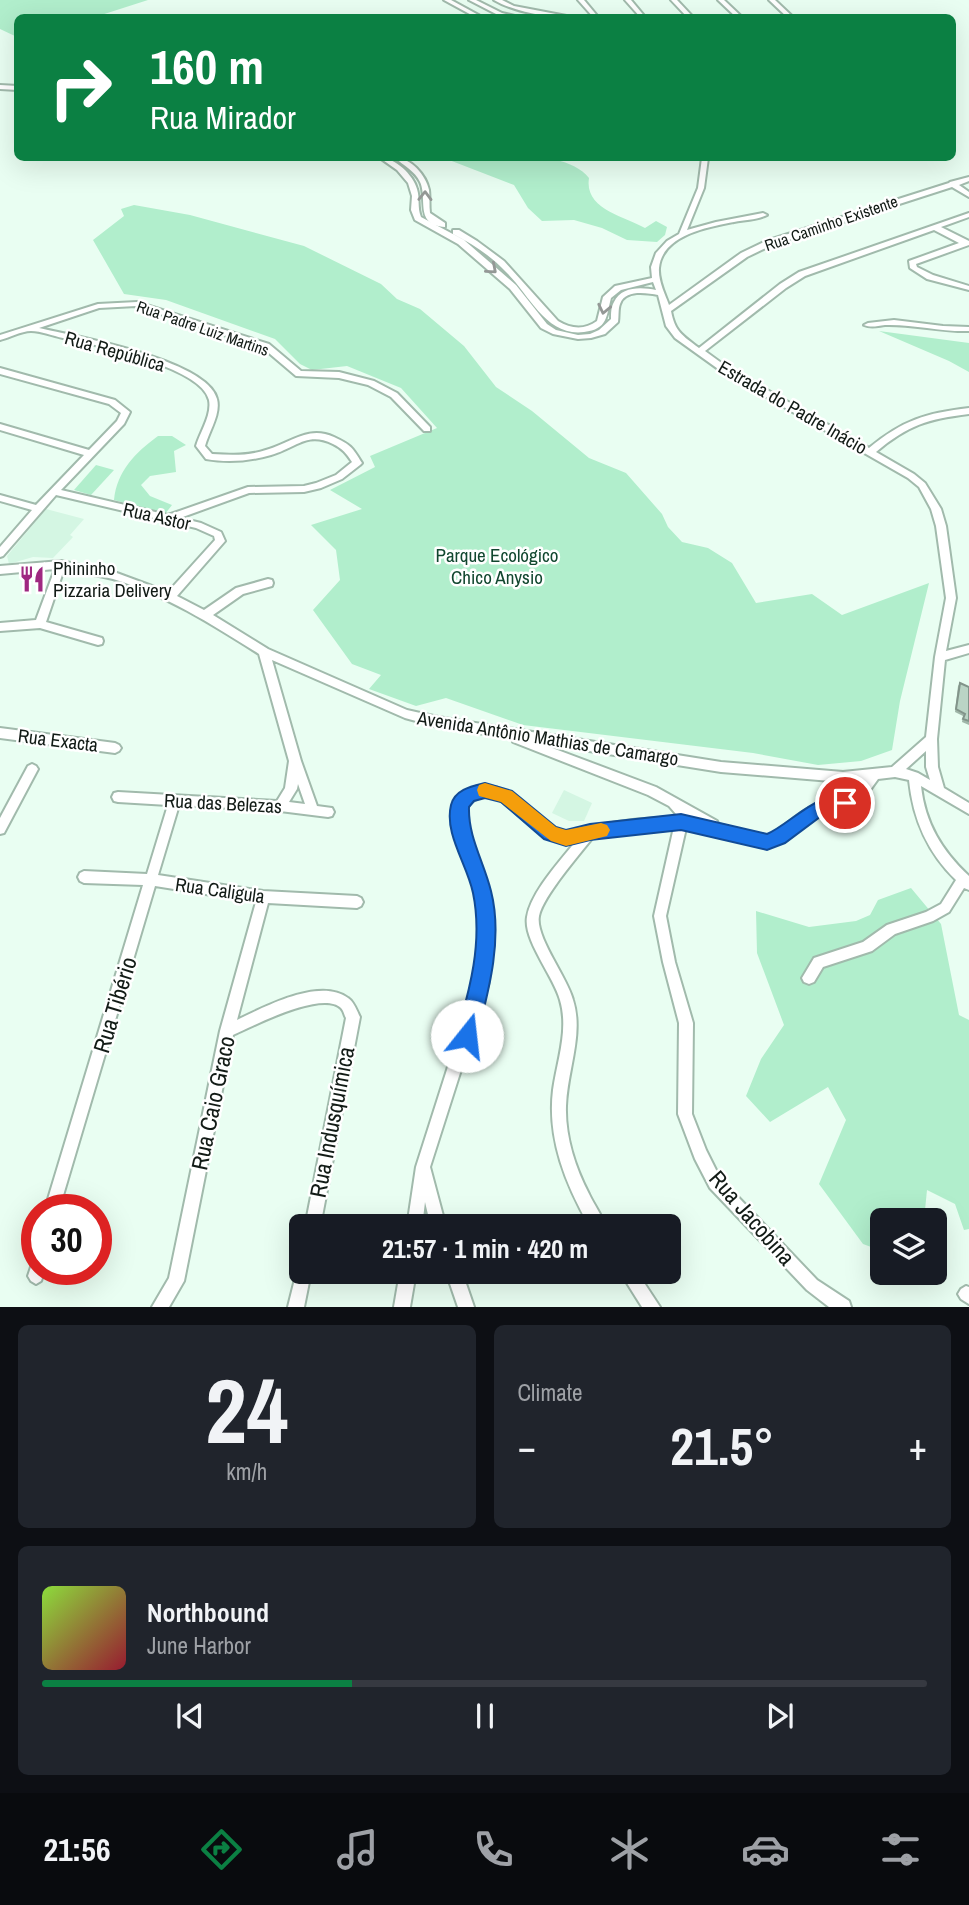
<!DOCTYPE html>
<meta charset="utf-8">
<style>
:root{--surface:#171b24;--page:#20242c;--text:#f1f3f6;--muted:#9ea1a6;--line:#363941;--accent:#0b8043}
body{margin:0;font-family:"Archivo Narrow",sans-serif;background:var(--page);color:var(--text);height:100vh;display:flex;flex-direction:column;font-size:26px;white-space:nowrap}
*{box-sizing:border-box;margin:0}
p{font-size:23px;color:var(--muted)}
.icon{flex:none;width:38px;height:38px;fill:none;stroke:currentColor;stroke-width:2;stroke-linecap:round;stroke-linejoin:round}
.map{position:relative;height:1307px;overflow:hidden}
.sheet{display:flex;flex-direction:column;gap:18px;padding:18px;background:#0d0f14;flex:1}
.sheet>*{flex:none}
.banner{position:absolute;left:14px;top:14px;width:942px;height:147px;border-radius:10px;box-shadow:0 7px 28px #0002;background:#0b8043;color:#fff;overflow:hidden}
.tools{position:absolute;left:870px;top:1208px;display:grid;gap:14px}
.tools a{display:grid;place-items:center;width:77px;height:77px;border-radius:10px;background:var(--surface);box-shadow:0 7px 28px #0002;font-size:35px}
.speed{position:absolute;left:21px;top:1194px;display:flex;gap:14px;font-size:35px;font-weight:700;text-align:center}
.speed>*{display:grid;place-content:center;width:91px;height:91px;border-radius:50%;background:var(--surface);box-shadow:0 7px 28px #0002;line-height:1}
.speed .limit{border:10px solid #d22;background:#fff;color:#111}
.pin{position:absolute;display:grid;place-items:center;width:60px;height:60px;color:#fff;margin:-30px;border:4px solid #fff;border-radius:50%;box-shadow:0 2px 7px #0007}
.me{position:absolute;width:77px;margin:-38px;rotate:16deg;stroke-linejoin:round;filter:drop-shadow(0 0 5px #0008)}
.turn{display:flex;align-items:center;gap:24px;height:147px;padding:0 21px;font-size:32px}
.turn .icon{width:91px;height:91px;stroke-width:2.5}
.turn b{display:block;font-size:49px;line-height:60px}
.big{font-size:52px;font-weight:800;line-height:1.1}
.sheet .widget{flex:1;display:flex;flex-direction:column;justify-content:center;gap:10px;min-width:0;padding:0 24px;border-radius:10px;background:var(--page)}
.sheet .dial{align-items:center;gap:0}
.dial b{font-size:91px;line-height:1}
.song{display:flex;align-items:center;gap:21px}
.cover{width:84px;height:84px;border-radius:10px;background:linear-gradient(135deg,hsl(90 70% 55%),hsl(350 70% 35%))}
.played{height:7px;border-radius:4px;background:linear-gradient(90deg,var(--accent) 35%,var(--line) 35%)}
.keys{display:flex;justify-content:space-around;direction:ltr}
.heat{display:flex;justify-content:space-between;align-items:center;font-size:38px;direction:ltr}
.sheet .tiles{flex:1;display:grid;gap:18px;grid-template-columns:1fr 1fr}
.widget:last-child{grid-column:span 2}
.trip{position:absolute;left:289px;top:1214px;width:392px;height:70px;border-radius:10px;background:var(--surface);box-shadow:0 7px 28px #0002;font-weight:800;line-height:70px;text-align:center}
.tabs{display:flex;height:112px;justify-content:space-around;align-items:center;background:#090b0e;color:var(--muted)}
.tabs .icon{width:49px;height:49px}
.tabs .on{color:var(--accent)}
.tabs b{font-size:32px;color:var(--text)}
.map>svg:first-child{display:block}
</style>
<div class="map">
<svg width="969" height="1307" viewBox="0 0 969 1307">
<rect width="100%" height="100%" fill="#e9fef2"/>
<g fill="#d4f6e3">
<path d="M46 509 84 519 70 535 73 537 53 558 33 557 9 564 7 556Z"/>
<path d="M564 790 592 803 584 821H569L552 813Z"/>
</g>
<g fill="#b1eecc">
<path d="M0 0H148L95 17 18 18 17 37 0 29Z"/>
<path d="M444 158C483 157 563 146 589 178 584 209 624 216 645 228L656 221 667 227 665 235 657 242 627 240 602 228 574 220 542 221 528 208 514 185Z"/>
<path d="M134 205 190 215 304 246 381 284 397 299 420 309 464 346 496 387 532 411 589 458 626 473 662 514 668 527 682 542 708 548 732 563 756 603 812 594 842 615 929 583 900 701 892 750 861 761 818 765 753 753 523 725 446 698 416 706 369 689 381 675 352 664 313 610 340 580 336 550 311 525 362 509 330 490 375 467 370 456 437 428 401 388 347 366 312 370 300 364 275 339 166 300 124 294 93 240 124 216 121 209Z"/>
<path d="M879 331 969 343V372L949 361Z"/>
<path d="M158 436H172L186 445 174 451 176 472 150 476 141 485 150 496 172 505 165 514 114 500C117 471 135 453 158 436Z"/>
<path d="M96 465 114 470 91 495 74 490Z"/>
<path d="M911 888 941 924 959 1015 969 1020V1229L964 1230 955 1204 927 1190 924 1220H882V1251L863 1244 819 1184 846 1120 828 1087 770 1122 746 1096 761 1059 784 1025 757 953 756 911 809 927 856 921 870 915 878 900Z"/>
</g>
<g fill="none" stroke-linecap="round" stroke-linejoin="round">
<g stroke="#a1baac" stroke-width="4">
<g id="minor">
<path d="M444 0H451L484 18H477Z"/>
<path d="M469 0H476L502 13 523 18 498 15Z"/>
<path d="M494 0H502L514 6 577 18C552 18 516 13 494 0Z"/>
<path d="M578 0H584L599 18H594Z"/>
<path d="M625 0H631L646 18H641Z"/>
<path d="M671 0H677L694 18H688Z"/>
<path d="M718 0H724L743 18H737Z"/>
<path d="M769 0H775L794 18H788Z"/>
<path d="M0 85 18 86V90L0 89Z"/>
<path d="M380 158C394 157 413 174 417 189 420 198 417 207 421 217L464 240 516 285 547 324 556 330 578 335 590 334 599 330 611 319C611 313 611 307 614 302 621 286 642 287 656 290L653 282 621 290 611 298C606 317 608 329 584 332 546 337 529 294 506 272 491 256 473 244 453 234V230H459L477 241 504 261 558 321C571 329 585 330 597 321L603 297 615 286 652 278 651 267 656 253 667 241 679 234 698 188 702 158H708L704 188 687 230 716 222 763 213 767 215C757 220 745 220 734 222 708 227 662 235 659 268 658 281 665 294 669 305L741 253 766 241 949 183 950 182 969 177V181L959 185 969 192V197L952 187 772 245 747 257 671 311C675 332 682 335 699 348L780 284 799 272 969 213V217L941 227 969 241V245L916 264 917 267 933 275 969 286V290L927 279 910 268 909 261 959 243 934 230 805 276 786 288 705 351 727 367 869 448C903 420 926 413 969 408V414C928 419 908 425 876 452L914 474 925 483 941 509 946 526 956 598 946 651 969 645V653L945 660 937 739 938 767 944 788 969 803V814L921 786C925 823 942 851 969 876V890L964 888 949 912 933 921 895 934 872 951 823 967 814 982 809 984 804 982 802 978 814 958 863 942 887 925 926 912 941 904 956 880C927 852 913 819 909 780L895 777 878 779 865 797 849 807 818 814 782 841 767 847 701 830 686 828 666 916 675 962 693 1023 692 1114 706 1150 720 1178 817 1280 849 1301 851 1307H829L807 1290 710 1188 695 1159 678 1114 679 1023 663 962 654 916 674 827 634 830 594 836C580 854 543 896 539 916 535 937 567 977 573 1000 584 1034 567 1071 566 1106 565 1136 575 1167 589 1194 594 1205 602 1215 606 1227H590C566 1185 547 1139 553 1090 557 1061 569 1030 560 1000 554 977 523 940 527 917 531 892 560 861 576 841 545 848 520 813 497 798 482 794 478 797 466 806L465 826 488 891 492 919 489 982 430 1167 446 1227H431L425 1202 422 1227H407L416 1167 475 982 480 919 476 891 453 826 456 800C491 774 506 789 535 814 543 821 552 829 563 832 574 834 589 827 600 825 625 820 650 818 676 817V814L669 806 648 795 513 742 512 738 438 727 405 718 272 660 301 761 317 806 332 808 334 812 332 816 328 817 280 811 179 805 158 875 263 891 357 896 361 898 363 902 361 906 357 908 268 903 237 1020C264 1007 320 977 348 998 354 1002 357 1011 360 1017L320 1227H305L346 1018C344 1015 344 1011 341 1008 322 990 253 1026 233 1035L184 1281 169 1307H152L169 1278 220 1031 256 902 155 886 59 1209H45L143 885 84 883 80 881 78 877 80 873 84 871 147 874 168 805 118 802 114 801 112 797 114 793 118 792 277 801 285 788 289 761 259 654C213 625 166 595 113 579 97 575 80 573 64 569L46 622 102 638 103 641 102 644 98 645 40 628 0 631V623L36 620 55 569 0 574V566L61 561 114 572 168 592 215 540 214 536 196 528 56 495 3 556 0 557V547L32 510 0 501V495L36 505 84 455 0 430V424L89 450 117 421 121 413 109 404 0 374V368L115 400 130 412 124 424 61 490 168 515 248 487 304 486 316 483 336 475 352 462C346 453 343 449 333 444 307 431 296 448 271 455 250 461 228 463 206 459L196 446C200 432 212 415 209 400 202 367 92 344 63 338 53 336 41 331 31 331 21 331 9 338 0 340V335L98 304 137 302 269 344 301 371 339 372 374 381 397 393 430 427V431H424L391 397 368 385 339 378 296 376 263 348 136 306 99 308 39 328C75 336 208 360 217 399 221 414 209 431 205 446L212 454C231 455 248 456 266 450 291 443 308 425 334 437 351 445 352 447 362 463L360 465 342 479 321 488 304 492 249 493 180 518 201 523 221 532 225 541 177 596 204 610 236 588 268 579 272 580 273 583 272 586 243 594 213 615 268 649 407 710 438 717 721 762 843 772 892 767 926 737 935 657 946 598 936 526 931 509 919 487 908 478 721 371 675 338 666 326 658 295C647 293 625 289 620 304 618 309 619 316 618 322L605 334 591 338 578 339 553 334 541 328 510 289 458 244 415 220 411 210 412 196 408 183 397 170ZM539 743 721 772 843 782 864 780C846 806 831 795 809 808 794 816 782 829 766 837L718 824 717 821 656 787ZM926 751V767L930 780 918 773 906 769ZM298 784 305 804 289 802 297 789Z"/>
<path d="M395 158C410 157 426 175 429 190 430 198 429 205 430 213L445 223V227C414 225 428 199 420 182 415 171 403 165 395 158Z"/>
<path d="M894 320 943 326 969 327V331C941 332 913 324 885 325 877 326 871 328 864 325L868 323Z"/>
<path d="M0 728 115 743 119 745 121 748 119 751 115 753 0 738Z"/>
<path d="M32 764 36 766 38 769 4 833 0 834V818L28 766Z"/>
<path d="M37 1261V1269H45L41 1281 36 1284 31 1281 28 1276 32 1264Z"/>
<path d="M301 1265V1272H311L304 1307H288L298 1267Z"/>
<path d="M400 1272H416L410 1307H394Z"/>
<path d="M446 1272H462L474 1307H458Z"/>
<path d="M620 1272H637L660 1307H642Z"/>
<path d="M966 1286 969 1287V1304L961 1299 958 1294 961 1289Z"/>
</g>
</g>
<use href="#minor" fill="#fff" fill-rule="evenodd"/>
</g>
<path fill="#a0b6a9" d="M960 683 969 687V725L962 722 963 716 955 712 958 686Z"/>
<path fill="#bad4c5" stroke="#82948a" stroke-width="2" d="M960 683 969 687V721L963 719 965 714 956 709Z"/>
<defs><path id="oneway-chevron" d="M-2-3.5L2.5 0L-2 3.5" fill="none" stroke-width="1.6" stroke-linecap="round" stroke-linejoin="round" transform="scale(1.75)"/></defs>
<g stroke="#949896">
<use href="#oneway-chevron" transform="translate(425 196) rotate(-89)"/>
<use href="#oneway-chevron" transform="translate(492 269) rotate(41)"/>
<use href="#oneway-chevron" transform="translate(604 309) rotate(102)"/>
</g>
<path fill="#1a73e8" stroke="#114b97" stroke-width="2" d="M485 783 512 791 556 827 566 830 590 824 681 814 767 834C791 824 820 787 851 798L854 803 851 808 820 817 785 843 767 850 681 830 590 840 566 846 544 839 501 802 485 798 474 801 469 807C468 837 484 862 491 891 503 938 489 990 477 1036L474 1043 467 1046 459 1043 456 1036C470 990 483 941 473 893 467 864 444 834 451 805 455 789 473 786 485 783Z"/>
<path fill="#f59e0b" d="M485 783 512 791 556 827 566 830 601 823 607 825 610 830 607 836 566 846 551 841 501 802 479 796 477 790 479 785Z"/>
<defs>
<g id="restaurant-bare" transform="scale(2.1)"><path d="M-5-6h1v4h1v-4h1v4h1v-4h1v5L-1.5 .5V6h-2V.5L-5-1ZM5-6V6H3V1.5H1.5Q1.5-4 5-6Z" fill="#9f2881" stroke="#fff" stroke-width="2.5" paint-order="stroke"/></g>
</defs>
<g fill-rule="evenodd">
<use href="#restaurant-bare" x="32" y="579"/>
</g>
<g text-anchor="middle" stroke-width="5" stroke-linejoin="round" paint-order="stroke">
<g font-size="16" fill="#121b16" stroke="#fff">
<text transform="translate(831 223) rotate(-19)" y="6">Rua Caminho Existente</text>
<text transform="translate(203 328) rotate(19)" y="6">Rua Padre Luiz Martins</text>
</g>
<g font-size="19" fill="#121b16" stroke="#fff">
<text transform="translate(115 351) rotate(16)" y="7">Rua República</text>
<text transform="translate(793 407) rotate(30)" y="7">Estrada do Padre Inácio</text>
<text transform="translate(157 516) rotate(13)" y="7">Rua Astor</text>
<text transform="translate(548 738) rotate(9)" y="7">Avenida Antônio Mathias de Camargo</text>
<text transform="translate(58 740) rotate(7)" y="7">Rua Exacta</text>
<text transform="translate(223 803) rotate(3)" y="7">Rua das Belezas</text>
<text transform="translate(220 890) rotate(8)" y="7">Rua Caligula</text>
</g>
<g font-size="19" fill="#11472f" stroke="#fff">
<text x="497" y="562">Parque Ecológico<tspan x="497" dy="22">Chico Anysio</tspan></text>
</g>
<g font-size="19" fill="#121b16" stroke="#fff" text-anchor="start">
<text x="53" y="575">Phininho<tspan x="53" dy="22">Pizzaria Delivery</tspan></text>
</g>
<g font-size="23" fill="#121b16" stroke="#fff">
<text transform="translate(115 1005) rotate(-73)" y="8">Rua Tibério</text>
<text transform="translate(213 1103) rotate(-78)" y="8">Rua Caio Graco</text>
<text transform="translate(332 1122) rotate(-79)" y="8">Rua Indusquímica</text>
<text transform="translate(752 1218) rotate(49)" y="8">Rua Jacobina</text>
</g>
</g>
</svg>
<div class="tools">
<a><svg class="icon" aria-label="layers" viewBox="0 0 24 24"><path d="M12 4l9 5-9 5-9-5zM3 14l9 5 9-5"/></svg></a>
</div>
<div class="speed"><div class="limit">30</div></div>
<div class="pin" style="left:845px;top:803px;background:#d93025"><svg class="icon" aria-label="arrive" viewBox="0 0 24 24"><path d="M6 21V4h12l-3 4 3 4H6"/></svg></div>
<svg class="me" style="left:467px;top:1036px" viewBox="-20 -20 40 40"><circle r="19" fill="#fff"/><path d="M0-13L10 11 0 6-10 11z" fill="#1a73e8"/></svg>
<div class="trip">21:57 · 1 min · 420 m</div>
<div class="banner">
<div class="turn"><svg class="icon" aria-label="right" viewBox="0 0 24 24"><path d="M7 20v-9h11M14 6l5 5-5 5"/></svg><div><b>160 m</b>Rua Mirador</div></div>
</div>
</div>
<section class="sheet">
<div class="tiles">
<div class="widget dial"><b>24</b><p>km/h</p></div>
<div class="widget"><p>Climate</p>
<div class="heat"><a>−</a><b class="big">21.5°</b><a>+</a></div>
</div>
<div class="widget">
<div class="song"><i class="cover"></i><div><b>Northbound</b><p>June Harbor</p></div></div>
<div class="played"></div>
<div class="keys"><svg class="icon" aria-label="previous" viewBox="0 0 24 24"><path d="M18 5L8 12l10 7zM5 5v14"/></svg><svg class="icon" aria-label="pause" viewBox="0 0 24 24"><path d="M8 5v14M16 5v14"/></svg><svg class="icon" aria-label="next" viewBox="0 0 24 24"><path d="M6 5l10 7-10 7zM19 5v14"/></svg></div>
</div>
</div>
</section>
<nav class="tabs">
<b>21:56</b>
<svg class="icon on" aria-label="directions" viewBox="0 0 24 24"><path d="M12 3l9 9-9 9-9-9zM9 14v-3h6M13 9l2 2-2 2"/></svg>
<svg class="icon" aria-label="music" viewBox="0 0 24 24"><path d="M9 18V5l10-2v13"/><circle cx="6" cy="18" r="3"/><circle cx="16" cy="16" r="3"/></svg>
<svg class="icon" aria-label="phone" viewBox="0 0 24 24"><path d="M5 4h4l2 5-3 2q2 4 5 5l2-3 5 2v4C11 20 4 13 5 4z"/></svg>
<svg class="icon" aria-label="climate" viewBox="0 0 24 24"><path d="M12 3v18M4 7l16 10M4 17L20 7"/></svg>
<svg class="icon" aria-label="car" viewBox="0 0 24 24"><path d="M5 17H2v-5l4-1 3-4h7l3 4 3 1v5h-3M9 17h6M6 11h13"/><circle cx="7" cy="17" r="2"/><circle cx="17" cy="17" r="2"/></svg>
<svg class="icon" aria-label="filters" viewBox="0 0 24 24"><path d="M4 7h16M4 17h16"/><circle cx="9" cy="7" r="2"/><circle cx="15" cy="17" r="2"/></svg>
</nav>
